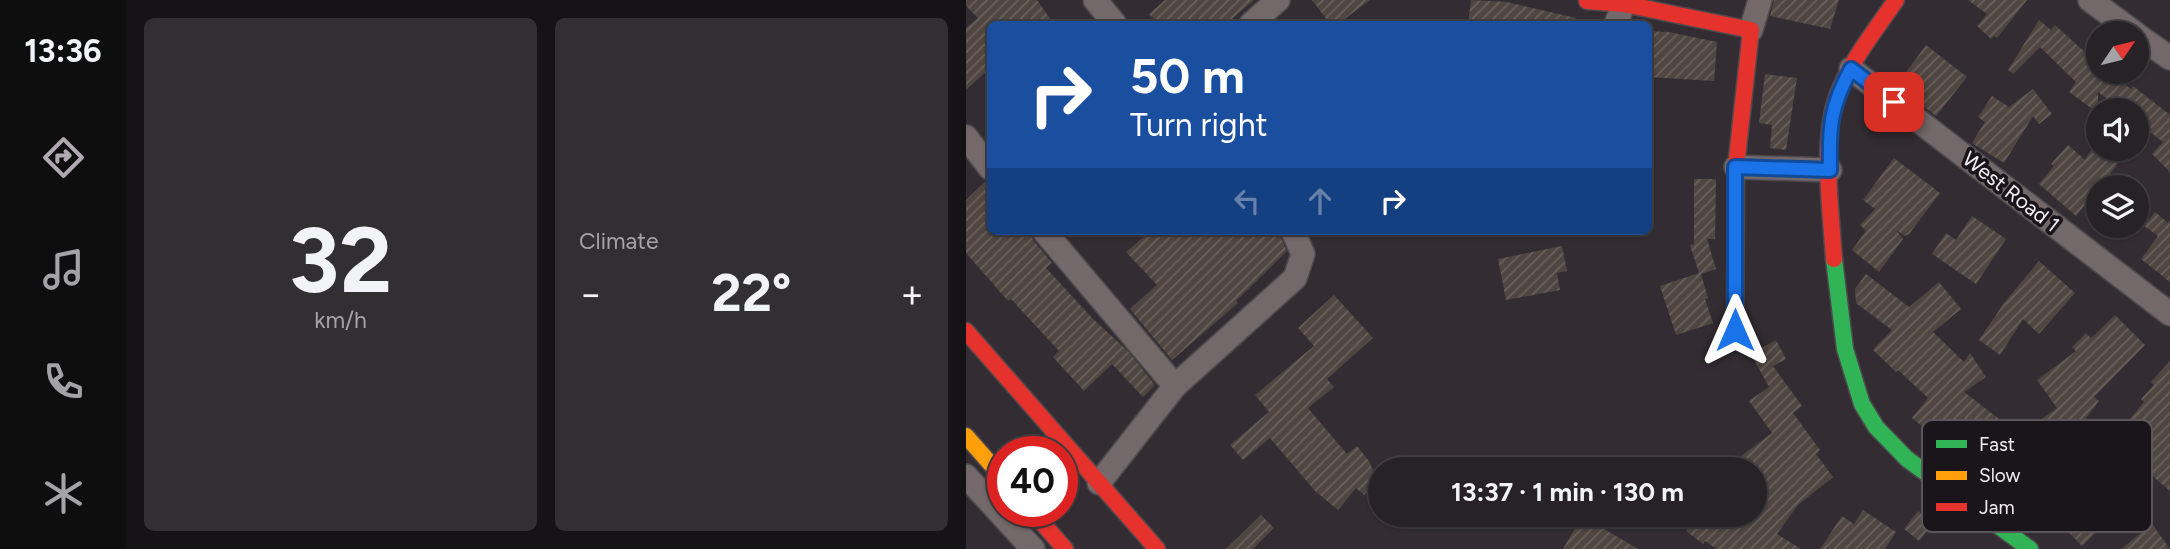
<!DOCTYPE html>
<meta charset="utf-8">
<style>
:root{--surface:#262226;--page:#322f32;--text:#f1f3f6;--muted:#a4a4a7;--line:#423f43;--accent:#b0a9b0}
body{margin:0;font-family:Figtree,sans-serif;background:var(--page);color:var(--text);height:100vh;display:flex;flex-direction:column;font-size:26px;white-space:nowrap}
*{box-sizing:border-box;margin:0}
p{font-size:23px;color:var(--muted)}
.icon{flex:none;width:38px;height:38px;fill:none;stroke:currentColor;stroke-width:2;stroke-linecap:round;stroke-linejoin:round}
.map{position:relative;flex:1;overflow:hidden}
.panel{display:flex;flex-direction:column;gap:18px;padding:18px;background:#151315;width:840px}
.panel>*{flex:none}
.top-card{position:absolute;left:21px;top:21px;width:665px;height:214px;border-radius:10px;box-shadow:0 2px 5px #0004,0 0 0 2px var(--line);background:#1a4fa0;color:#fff;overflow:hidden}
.needle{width:46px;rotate:55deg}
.fabs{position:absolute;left:1120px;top:21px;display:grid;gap:14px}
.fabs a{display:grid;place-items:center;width:63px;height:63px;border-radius:50%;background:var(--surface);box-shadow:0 2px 5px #0004,0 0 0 2px var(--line);font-size:35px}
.speed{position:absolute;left:21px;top:436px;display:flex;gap:14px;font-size:35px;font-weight:700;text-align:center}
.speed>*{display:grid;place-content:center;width:91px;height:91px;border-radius:50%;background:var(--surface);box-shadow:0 2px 5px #0004,0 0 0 2px var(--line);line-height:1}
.speed .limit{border:10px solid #d22;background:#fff;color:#111}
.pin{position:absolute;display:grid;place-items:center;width:60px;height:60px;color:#fff;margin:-30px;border-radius:14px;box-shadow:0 4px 10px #0006}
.me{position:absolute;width:77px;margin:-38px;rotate:0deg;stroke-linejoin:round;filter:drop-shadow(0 0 5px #0008)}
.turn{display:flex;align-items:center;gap:24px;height:147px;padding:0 28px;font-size:32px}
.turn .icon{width:91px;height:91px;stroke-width:2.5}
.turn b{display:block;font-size:49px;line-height:60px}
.lanes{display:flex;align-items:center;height:66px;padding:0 28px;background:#0003;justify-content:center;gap:35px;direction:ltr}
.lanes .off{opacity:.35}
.big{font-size:52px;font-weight:700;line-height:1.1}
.panel .card{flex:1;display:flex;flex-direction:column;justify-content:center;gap:10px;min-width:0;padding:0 24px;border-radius:10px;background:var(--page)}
.panel .dial{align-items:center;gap:0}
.dial b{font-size:91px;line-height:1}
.heat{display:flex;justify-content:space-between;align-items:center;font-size:38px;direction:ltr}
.panel .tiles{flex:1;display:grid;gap:18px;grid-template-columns:repeat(2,1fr)}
.trip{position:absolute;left:402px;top:457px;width:399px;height:70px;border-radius:35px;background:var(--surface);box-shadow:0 2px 5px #0004,0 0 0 2px var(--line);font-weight:700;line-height:70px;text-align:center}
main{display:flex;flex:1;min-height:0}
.tab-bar{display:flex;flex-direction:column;width:126px;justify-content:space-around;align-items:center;background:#0f0e0f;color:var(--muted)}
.tab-bar .icon{width:49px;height:49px}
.tab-bar .current{color:var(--accent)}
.tab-bar b{font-size:32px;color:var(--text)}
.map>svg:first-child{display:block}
</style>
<main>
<nav class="tab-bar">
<b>13:36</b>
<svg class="icon current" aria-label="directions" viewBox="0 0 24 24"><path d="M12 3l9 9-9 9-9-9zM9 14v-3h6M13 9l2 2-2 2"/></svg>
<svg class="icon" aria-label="music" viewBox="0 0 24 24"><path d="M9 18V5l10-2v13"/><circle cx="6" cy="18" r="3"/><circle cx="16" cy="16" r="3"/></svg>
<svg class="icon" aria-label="phone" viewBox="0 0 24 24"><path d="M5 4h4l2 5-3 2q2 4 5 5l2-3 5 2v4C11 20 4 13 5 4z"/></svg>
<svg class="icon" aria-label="climate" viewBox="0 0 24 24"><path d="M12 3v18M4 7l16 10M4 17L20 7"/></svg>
</nav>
<section class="panel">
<div class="tiles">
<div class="card dial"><b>32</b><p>km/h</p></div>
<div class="card"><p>Climate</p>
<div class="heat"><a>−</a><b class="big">22°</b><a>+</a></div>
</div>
</div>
</section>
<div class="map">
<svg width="1204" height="549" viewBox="0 0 1204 549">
<defs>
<pattern id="building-hatch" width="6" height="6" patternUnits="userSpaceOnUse" patternTransform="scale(1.75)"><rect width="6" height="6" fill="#4f4641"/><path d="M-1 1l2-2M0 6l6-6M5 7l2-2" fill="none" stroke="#69615d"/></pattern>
</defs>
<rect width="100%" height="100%" fill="#332d33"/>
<g fill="url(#building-hatch)">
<path d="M0 0H71L88 24H24V68L0 90V28L12 18 0 6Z"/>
<path d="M199 0H288L260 24H193L183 14Z"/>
<path d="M346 0H404L372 24H364Z"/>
<path d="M505 0 541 2 610 18 609 24H502Z"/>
<path d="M808 0H873L864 29 804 16Z"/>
<path d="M1002 0H1061L1031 38 1028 36 1025 39 1011 26 1021 14Z"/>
<path d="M1073 20 1085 30 1089 25 1132 64V72H1143L1165 89 1167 86 1204 115V172L1186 154 1197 142 1171 122V110H1156L1132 92V113L1103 92 1110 82 1074 47 1047 74 1042 70Z"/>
<path d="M682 31 703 32 751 42 748 81 682 77Z"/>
<path d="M960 45 1001 77 970 116 930 86Z"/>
<path d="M799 74 831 78 820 150 804 148 806 125 793 123Z"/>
<path d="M1067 89 1086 114 1073 124 1067 116 1038 163 1006 143 1019 122 1012 117 1026 96 1043 107Z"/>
<path d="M1102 145 1119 160 1126 149H1150L1159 155 1110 216 1073 184 1088 166 1085 164Z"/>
<path d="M928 158 974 193 943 234 939 236 930 230 937 239 913 272 886 250 900 231 894 225 909 209 897 200Z"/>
<path d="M728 179H750L749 239H741L750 269 735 274 742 298 739 299 747 323 710 335 694 286 733 273 724 245 728 244Z"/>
<path d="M20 181 24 182V231H64L67 240 86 263 80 268 127 319 162 351 189 385 177 397 146 364 118 391 87 357 93 351 45 299 42 301 0 253V200Z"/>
<path d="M1189 212 1202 223 1204 220V282L1175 259 1192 236 1178 226Z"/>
<path d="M1006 216 1040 239 1010 284 966 254 980 233 990 240Z"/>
<path d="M185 231H312L321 251 270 301 272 303 206 360 164 309 191 285 160 252Z"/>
<path d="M596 246 601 271 591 273 594 290 540 300 532 259Z"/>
<path d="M1073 261 1109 293 1073 334 1057 319 1034 355 1013 340 1038 303Z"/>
<path d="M900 274 943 307 973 282 995 309 967 332 998 362 1004 353 1020 377 998 392 1041 425 1044 422 1056 433 1091 408 1071 380 1110 351 1106 347 1120 333 1125 338 1149 315 1179 345 1128 397 1133 401 1111 430 1079 453 1088 462 1055 499 1039 484 1047 474 1019 449 1026 441 997 418 977 443 946 418 962 398 932 370 930 372 907 350 926 330 890 303 889 289Z"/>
<path d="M368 295 407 338 361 379 368 387 342 408 381 454 391 446 403 461 411 480 398 495 390 488 372 510 349 491 304 438 277 460 264 445 303 412 289 395 348 346 332 328Z"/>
<path d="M810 340 820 359 807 366 836 406 827 413 854 450 850 454 867 477 832 505 811 534 835 549H751L739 541 737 544 720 531 733 514H789V469H777L770 460 806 433 783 401 803 387 782 349 790 343 794 349Z"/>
<path d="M1204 361V491L1169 461 1140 497 1153 510 1116 546 1084 513 1128 470 1124 467 1178 402 1175 399 1188 385 1185 382Z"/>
<path d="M897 510 930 532 919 549H854L876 516 888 524Z"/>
<path d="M952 511 967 523 953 541 938 529Z"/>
<path d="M295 515 308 528 287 549H260Z"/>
<path d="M616 516 672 549H597Z"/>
<path d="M1186 524 1204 549H1155Z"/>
</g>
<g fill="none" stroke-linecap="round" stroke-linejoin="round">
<g stroke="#4d494d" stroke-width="26">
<g id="street">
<path d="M129 0 149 24"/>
<path d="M1124 0 1169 33"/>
<path d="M285 24 312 0"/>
<path d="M650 24 659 0"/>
<path d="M785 30 794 0"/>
<path d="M1171 35 1204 58"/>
<path d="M885 69 1204 314"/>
<path d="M0 137 24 168"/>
<path d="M770 167 864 170"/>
<path d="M78 231 209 386"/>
<path d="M0 476 67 549"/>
<path d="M133 483 209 386 329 278 337 254 327 231"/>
</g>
</g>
<g stroke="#4d494d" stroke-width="19">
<path id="fast" d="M868 259 879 349 896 404 910 427 941 459 1064 549"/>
</g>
<g stroke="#4d494d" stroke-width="19">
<path id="slow" d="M0 436 37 478"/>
</g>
<g stroke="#4d494d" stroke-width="19">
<g id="jam">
<path d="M621 1 658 4 785 30 770 167 769 330"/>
<path d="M868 259C865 211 855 142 871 97 884 61 909 31 930 0"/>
<path d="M0 331 191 549"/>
<path d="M66 511 99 549"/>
</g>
</g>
<use href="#street" stroke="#73686a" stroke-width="23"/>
<use href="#fast" stroke="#30b455" stroke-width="16"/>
<use href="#slow" stroke="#ff9f0a" stroke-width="16"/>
<use href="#jam" stroke="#e5322d" stroke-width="16"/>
</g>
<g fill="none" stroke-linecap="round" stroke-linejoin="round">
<g stroke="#114b97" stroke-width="18">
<path id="route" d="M769 330V167L864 170C863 128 864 107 885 69L928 102"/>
</g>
<use href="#route" stroke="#1a73e8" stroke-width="12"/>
</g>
<g text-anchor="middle" stroke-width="7" stroke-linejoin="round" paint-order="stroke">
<g font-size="21" fill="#f3ecf3" stroke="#1a151a">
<text transform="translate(1045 192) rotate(38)" y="7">West Road 1</text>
</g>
</g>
<rect x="956" y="420" width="230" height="112" rx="10" fill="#1a151a" stroke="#5b565b" stroke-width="2"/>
<rect x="970" y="440" width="31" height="8" fill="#30b455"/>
<rect x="970" y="471" width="31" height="9" fill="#ff9f0a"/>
<rect x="970" y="503" width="31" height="8" fill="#e5322d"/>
<g font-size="19" fill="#f3ecf3">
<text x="1013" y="451">Fast</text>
<text x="1013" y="482">Slow</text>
<text x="1013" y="514">Jam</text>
</g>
</svg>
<div class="fabs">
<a><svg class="needle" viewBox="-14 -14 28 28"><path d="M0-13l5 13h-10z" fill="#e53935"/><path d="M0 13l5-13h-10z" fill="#a4a4a7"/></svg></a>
<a><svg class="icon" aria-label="sound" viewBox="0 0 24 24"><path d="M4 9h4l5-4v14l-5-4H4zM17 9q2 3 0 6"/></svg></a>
<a><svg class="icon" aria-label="layers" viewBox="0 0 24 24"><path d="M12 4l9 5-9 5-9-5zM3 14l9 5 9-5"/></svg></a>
</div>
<div class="speed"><div class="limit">40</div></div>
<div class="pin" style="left:928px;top:102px;background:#d93025"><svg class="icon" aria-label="arrive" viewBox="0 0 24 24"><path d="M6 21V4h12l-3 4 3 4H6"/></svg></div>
<svg class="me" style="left:769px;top:330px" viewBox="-20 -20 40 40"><path d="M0-17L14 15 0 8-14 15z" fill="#1a73e8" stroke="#fff" stroke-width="4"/></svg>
<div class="trip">13:37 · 1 min · 130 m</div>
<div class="top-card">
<div class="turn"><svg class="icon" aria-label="right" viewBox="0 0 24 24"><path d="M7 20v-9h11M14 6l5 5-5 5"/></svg><div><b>50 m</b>Turn right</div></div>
<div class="lanes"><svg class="icon off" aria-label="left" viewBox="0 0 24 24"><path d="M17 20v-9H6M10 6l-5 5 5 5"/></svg><svg class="icon off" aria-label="ahead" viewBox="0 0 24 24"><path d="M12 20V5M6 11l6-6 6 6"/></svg><svg class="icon" aria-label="right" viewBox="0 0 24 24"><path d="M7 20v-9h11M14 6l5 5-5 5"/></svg></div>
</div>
</div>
</main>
